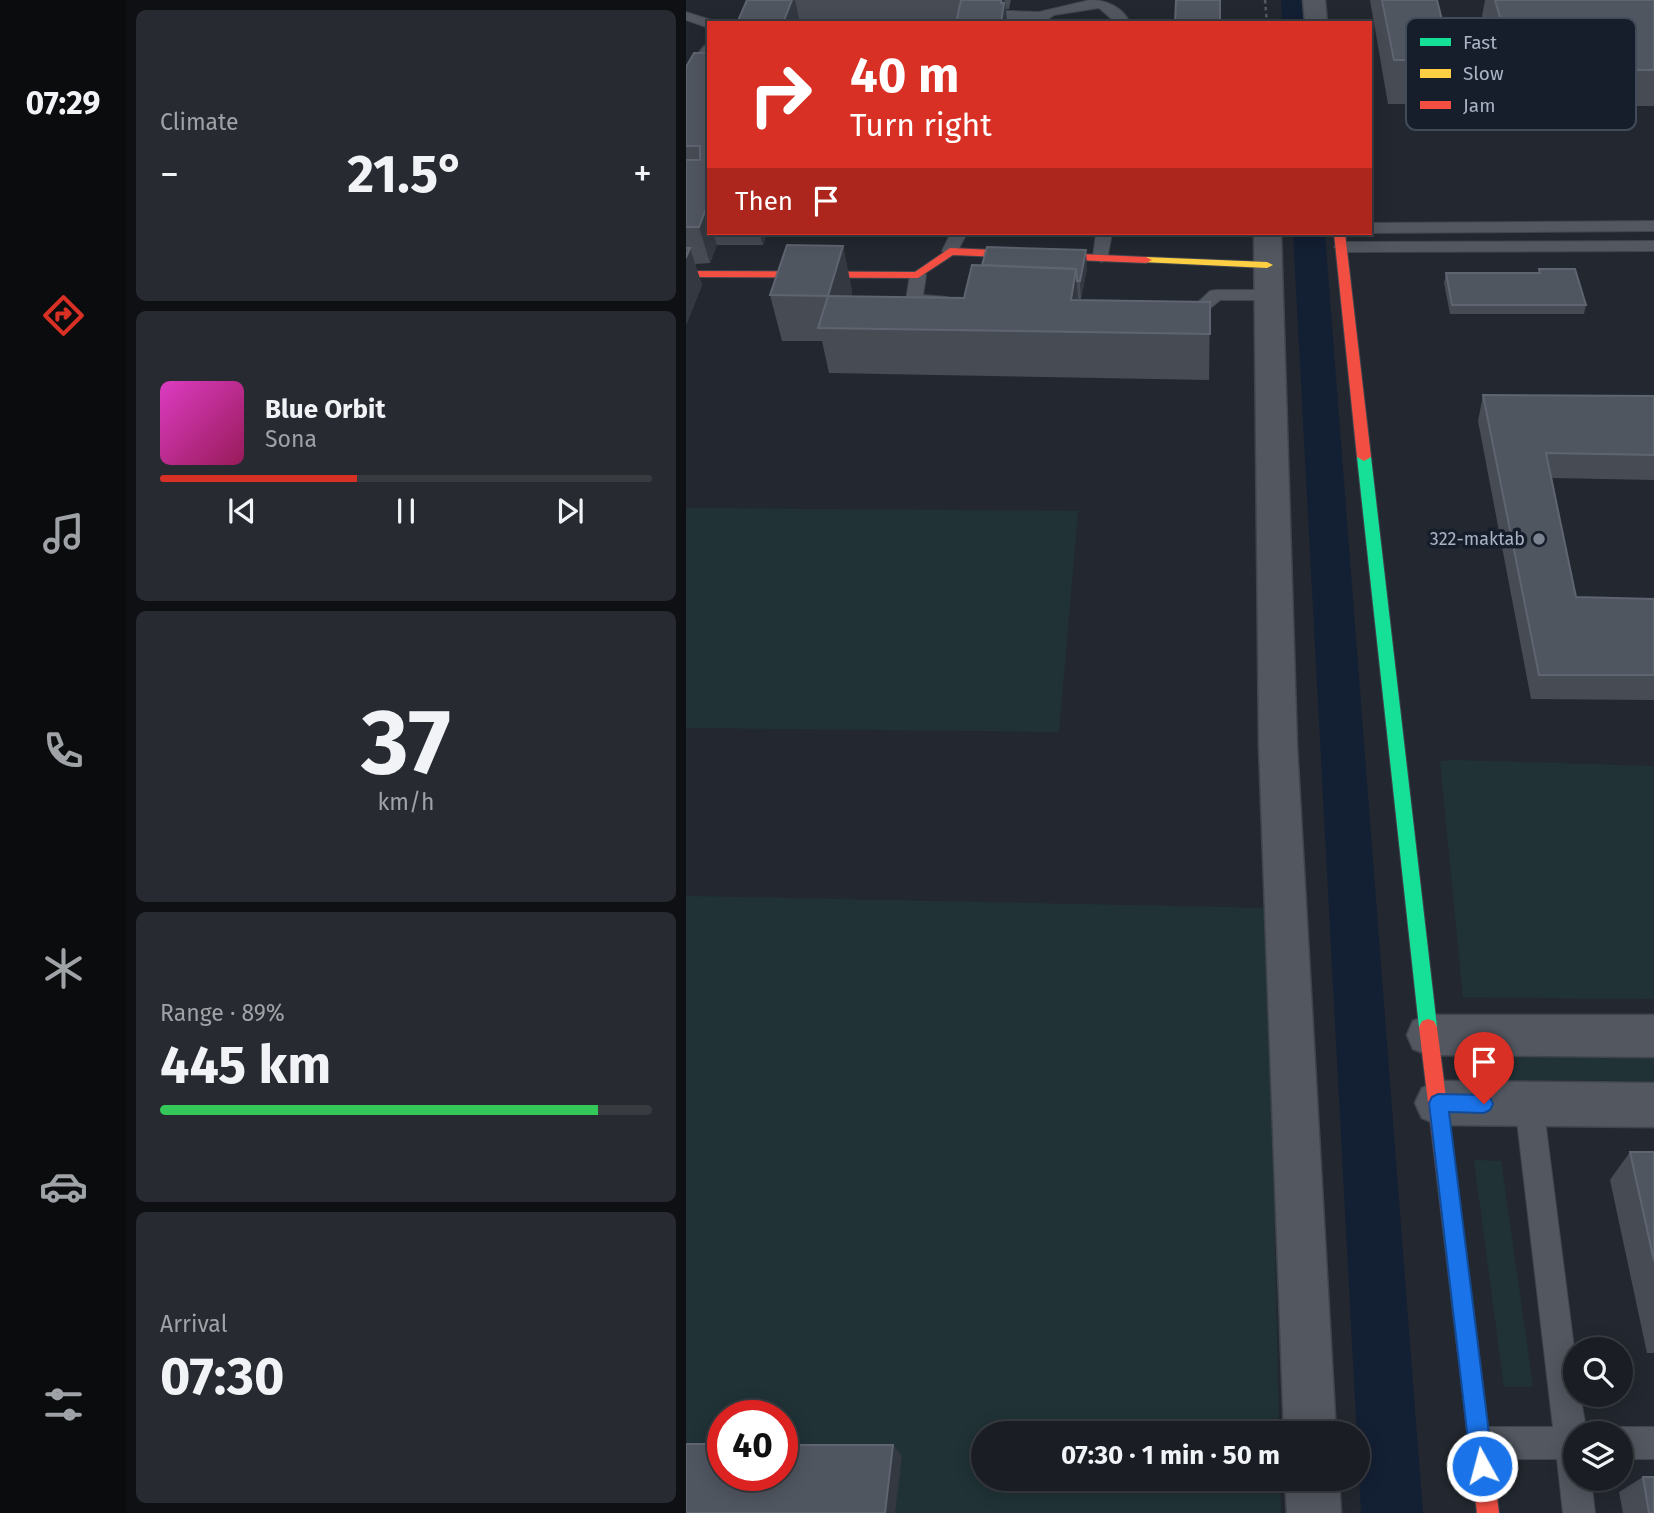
<!DOCTYPE html>
<meta charset="utf-8">
<style>
:root{--surface:#1a1e24;--page:#272b31;--text:#f1f3f6;--muted:#9fa2a6;--line:#383c41;--accent:#d93025}
body{margin:0;font-family:"Fira Sans",sans-serif;background:var(--page);color:var(--text);height:100vh;display:flex;flex-direction:column;font-size:26px;white-space:nowrap}
*{box-sizing:border-box;margin:0}
p{font-size:23px;color:var(--muted)}
.icon{flex:none;width:38px;height:38px;fill:none;stroke:currentColor;stroke-width:2;stroke-linecap:round;stroke-linejoin:round}
.map{position:relative;flex:1;overflow:hidden}
.side{display:flex;flex-direction:column;gap:10px;padding:10px;background:#0e1014;width:560px}
.side>*{flex:none}
.banner{position:absolute;left:21px;top:21px;width:665px;height:214px;border-radius:0px;box-shadow:0 4px 18px #0003,0 0 0 2px var(--line);background:#d93025;color:#fff;overflow:hidden}
.buttons{position:absolute;left:877px;top:1337px;display:grid;gap:14px}
.buttons a{display:grid;place-items:center;width:70px;height:70px;border-radius:50%;background:var(--surface);box-shadow:0 4px 18px #0003,0 0 0 2px var(--line);font-size:35px}
.speed{position:absolute;left:21px;top:1400px;display:flex;gap:14px;font-size:35px;font-weight:700;text-align:center}
.speed>*{display:grid;place-content:center;width:91px;height:91px;border-radius:50%;background:var(--surface);box-shadow:0 4px 18px #0003,0 0 0 2px var(--line);line-height:1}
.speed .limit{border:10px solid #d22;background:#fff;color:#111}
.pin{position:absolute;display:grid;place-items:center;width:60px;height:60px;color:#fff;margin:-72px -30px;border-radius:50% 50% 50% 0;rotate:-45deg;box-shadow:0 0 7px #0007}
.pin .icon{rotate:45deg}
.me{position:absolute;width:77px;margin:-38px;rotate:353deg;stroke-linejoin:round;filter:drop-shadow(0 0 5px #0008)}
.turn{display:flex;align-items:center;gap:24px;height:147px;padding:0 28px;font-size:32px}
.turn .icon{width:91px;height:91px;stroke-width:2.5}
.turn b{display:block;font-size:49px;line-height:60px}
.then{display:flex;align-items:center;height:66px;padding:0 28px;background:#0003;gap:14px;font-size:26px}
.big{font-size:52px;font-weight:700;line-height:1.1}
.side .widget{flex:1;display:flex;flex-direction:column;justify-content:center;gap:10px;min-width:0;padding:0 24px;border-radius:10px;background:var(--page)}
.side .dial{align-items:center;gap:0}
.dial b{font-size:91px;line-height:1}
.song{display:flex;align-items:center;gap:21px}
.cover{width:84px;height:84px;border-radius:10px;background:linear-gradient(135deg,hsl(310 70% 55%),hsl(330 70% 35%))}
.played{height:7px;border-radius:4px;background:linear-gradient(90deg,var(--accent) 40%,var(--line) 40%)}
.keys{display:flex;justify-content:space-around;direction:ltr}
.heat{display:flex;justify-content:space-between;align-items:center;font-size:38px;direction:ltr}
.charge{height:10px;border-radius:5px;background:linear-gradient(90deg,#34c759 89%,var(--line) 0)}
.trip{position:absolute;left:285px;top:1421px;width:399px;height:70px;border-radius:35px;background:var(--surface);box-shadow:0 4px 18px #0003,0 0 0 2px var(--line);font-weight:700;line-height:70px;text-align:center}
main{display:flex;flex:1;min-height:0}
.tabs{display:flex;flex-direction:column;width:126px;justify-content:space-around;align-items:center;background:#0a0c0e;color:var(--muted)}
.tabs .icon{width:49px;height:49px}
.tabs .on{color:var(--accent)}
.tabs b{font-size:32px;color:var(--text)}
.map>svg:first-child{display:block}
</style>
<main>
<nav class="tabs">
<b>07:29</b>
<svg class="icon on" aria-label="directions" viewBox="0 0 24 24"><path d="M12 3l9 9-9 9-9-9zM9 14v-3h6M13 9l2 2-2 2"/></svg>
<svg class="icon" aria-label="music" viewBox="0 0 24 24"><path d="M9 18V5l10-2v13"/><circle cx="6" cy="18" r="3"/><circle cx="16" cy="16" r="3"/></svg>
<svg class="icon" aria-label="phone" viewBox="0 0 24 24"><path d="M5 4h4l2 5-3 2q2 4 5 5l2-3 5 2v4C11 20 4 13 5 4z"/></svg>
<svg class="icon" aria-label="climate" viewBox="0 0 24 24"><path d="M12 3v18M4 7l16 10M4 17L20 7"/></svg>
<svg class="icon" aria-label="car" viewBox="0 0 24 24"><path d="M5 17H2v-5l4-1 3-4h7l3 4 3 1v5h-3M9 17h6M6 11h13"/><circle cx="7" cy="17" r="2"/><circle cx="17" cy="17" r="2"/></svg>
<svg class="icon" aria-label="filters" viewBox="0 0 24 24"><path d="M4 7h16M4 17h16"/><circle cx="9" cy="7" r="2"/><circle cx="15" cy="17" r="2"/></svg>
</nav>
<section class="side">
<div class="widget"><p>Climate</p>
<div class="heat"><a>−</a><b class="big">21.5°</b><a>+</a></div>
</div>
<div class="widget">
<div class="song"><i class="cover"></i><div><b>Blue Orbit</b><p>Sona</p></div></div>
<div class="played"></div>
<div class="keys"><svg class="icon" aria-label="previous" viewBox="0 0 24 24"><path d="M18 5L8 12l10 7zM5 5v14"/></svg><svg class="icon" aria-label="pause" viewBox="0 0 24 24"><path d="M8 5v14M16 5v14"/></svg><svg class="icon" aria-label="next" viewBox="0 0 24 24"><path d="M6 5l10 7-10 7zM19 5v14"/></svg></div>
</div>
<div class="widget dial"><b>37</b><p>km/h</p></div>
<div class="widget"><p>Range · 89%</p><b class="big">445 km</b><div class="charge"></div></div>
<div class="widget"><p>Arrival</p><b class="big">07:30</b></div>
</section>
<div class="map">
<svg width="968" height="1513" viewBox="0 0 968 1513">
<rect width="100%" height="100%" fill="#232830"/>
<g fill="#203236" fill-rule="evenodd">
<path d="M0 508 392 511 373 732 0 728Z"/>
<path d="M768 760 968 766V999L777 997 754 761Z"/>
<path d="M0 896 582 908 593 1433H298V1479H594L595 1513H0ZM37 1416H96V1475H37Z"/>
<path d="M793 1054 968 1056V1081L796 1080Z"/>
<path d="M788 1160 815 1161 847 1387H818Z"/>
</g>
<g fill="none" stroke-linecap="round" stroke-linejoin="round">
<g fill="#131f33" fill-rule="evenodd">
<path d="M595 0H621L622 23H596Z"/>
<path d="M607 233H639L737 1513H675Z"/>
</g>
<g stroke="#40454d" stroke-width="2">
<g id="lane">
<path d="M404 0C420 0 437 7 444 23H430L413 8 368 15 357 23H342L345 20 291 18 284 14 291 10 353 12Z"/>
<path d="M0 12 28 21 29 23H23V28L0 20Z"/>
<path d="M23 43C23 59 17 103 0 108 0 92 6 50 23 43Z"/>
<path d="M968 221V231L684 233V223Z"/>
<path d="M265 233H281L270 254 264 256 256 251Z"/>
<path d="M410 233H426L421 260 415 262 407 257Z"/>
<path d="M968 241V251L656 252 648 247 656 242Z"/>
<path d="M232 270 240 275 237 295 261 297 263 301 261 305 222 304 220 300 224 275Z"/>
<path d="M530 290H582L590 295 582 300H534C521 312 502 325 486 310L495 305 508 306 524 291Z"/>
<path d="M843 1091 853 1095 857 1104 889 1356V1395H894L901 1433H889V1479H905L909 1513H877L871 1459H793L782 1454 777 1443 782 1432 793 1427H867L829 1104 833 1095Z"/>
<path d="M934 1427H968V1459H934V1433H922Z"/>
</g>
</g>
<g stroke="#40454d" stroke-width="3">
<g id="street">
<path d="M617 0H639L641 23H619Z"/>
<path d="M568 233H595L611 746 650 1433H598L573 746Z"/>
<path d="M743 1015H968V1057L743 1055 727 1049 721 1035 727 1021Z"/>
<path d="M752 1081 968 1083V1127L752 1125 736 1118 729 1103 736 1088Z"/>
<path d="M599 1479H653L655 1513H601Z"/>
</g>
</g>
<g stroke="#40454d" stroke-width="2">
<path id="fast" d="M678 453 685 457 751 1027 748 1033 742 1035 736 1033 733 1027 671 457Z"/>
</g>
<g stroke="#40454d" stroke-width="2">
<path id="slow" d="M460 257 581 262 587 265 581 268 456 262 454 260Z"/>
</g>
<g stroke="#40454d" stroke-width="2">
<g id="jam">
<path d="M648 233H659L685 457 678 461 671 457Z"/>
<path d="M264 248 460 257 466 260 460 263 267 255 232 278 0 277V271L229 272Z"/>
<path d="M742 1019 748 1021 751 1027 813 1513H791L733 1027 736 1021Z"/>
</g>
</g>
<path stroke="#545a61" stroke-width="2.5" stroke-dasharray="3.5 3.5" stroke-linecap="butt" d="M579 0 581 23"/>
<use href="#lane" fill="#525760" fill-rule="evenodd"/>
<use href="#street" fill="#525760" fill-rule="evenodd"/>
<use href="#fast" fill="#16e098" fill-rule="evenodd"/>
<use href="#slow" fill="#ffcf43" fill-rule="evenodd"/>
<use href="#jam" fill="#f24e42" fill-rule="evenodd"/>
</g>
<g fill="#464b54">
<path d="M61 0H325L323 9H320L321 23H51Z"/>
<path d="M684 0H751L766 60 759 104H702Z"/>
<path d="M799 0H968V106H822L796 16Z"/>
<path d="M23 53V233H81L77 245H31L24 263 9 264 16 285 0 325V67Z"/>
<path d="M463 233H516V236L463 235Z"/>
<path d="M157 246 166 291 165 296 278 298 401 268 395 299H392V300L524 302 523 380 143 373 136 341H96L84 295Z"/>
<path d="M853 269 900 305 898 314H764L758 283 760 273H852Z"/>
<path d="M797 395 968 396V480L866 478 890 597 968 599V700L845 699 792 421Z"/>
<path d="M944 1152H968V1353H961L924 1180Z"/>
<path d="M957 1477 968 1513H937L933 1492Z"/>
</g>
<g fill="#333841">
<path d="M106 0H109L114 23H97Z"/>
<path d="M315 0H319L321 23H315Z"/>
<path d="M20 209 23 217V233H27L31 245 24 263 13 227Z"/>
<path d="M73 233H81L77 245Z"/>
<path d="M157 246 166 291 156 328 142 296Z"/>
<path d="M4 248 16 285 0 325V258Z"/>
<path d="M400 250 401 268 395 299 394 281Z"/>
<path d="M390 269 393 314 385 300Z"/>
<path d="M207 1445 216 1456 209 1513H199Z"/>
</g>
<g fill="#505660" stroke="#5e6570" stroke-width="2">
<path d="M61 0H106L97 23H51Z"/>
<path d="M275 0H315V3H318L315 23H270Z"/>
<path d="M490 0H534V23H489Z"/>
<path d="M696 0H751L766 60H708Z"/>
<path d="M809 0H968V70L829 69Z"/>
<path d="M8 53H23V209H20L13 227H0V160H14V146H0V67Z"/>
<path d="M101 245 157 246 142 296 84 295Z"/>
<path d="M301 247 400 250 394 281H391L390 269 296 265Z"/>
<path d="M0 248H4L0 258Z"/>
<path d="M286 265 390 269 385 300 524 302V334L132 328 142 296 278 298Z"/>
<path d="M853 269H889L900 305H766L760 273H854Z"/>
<path d="M797 395 968 396V455L860 453 890 597 968 599V675H853Z"/>
<path d="M944 1152H968V1261Z"/>
<path d="M0 1444H37V1475H96V1445H207L199 1513H0Z"/>
<path d="M957 1477H968V1513H963Z"/>
</g>
<path fill="#1a73e8" stroke="#114b97" stroke-width="2" d="M752 1094 798 1095 804 1097 807 1104 804 1110 798 1113 763 1112 807 1466 804 1474 796 1477 788 1474 785 1466 743 1103 746 1097Z"/>
<circle fill="#7b8390" stroke="#161e2b" stroke-width="2.5" cx="853" cy="539" r="7"/>
<g text-anchor="middle" stroke-width="7" stroke-linejoin="round" paint-order="stroke">
<g font-size="18" fill="#aab4c4" stroke="#161e2b" text-anchor="end">
<text x="839" y="545">322-maktab</text>
</g>
</g>
<rect x="720" y="18" width="230" height="112" rx="10" fill="#161e2b" stroke="#424b59" stroke-width="2"/>
<rect x="734" y="38" width="31" height="8" fill="#16e098"/>
<rect x="734" y="69" width="31" height="9" fill="#ffcf43"/>
<rect x="734" y="101" width="31" height="8" fill="#f24e42"/>
<g font-size="19" fill="#aab4c4">
<text x="777" y="49">Fast</text>
<text x="777" y="80">Slow</text>
<text x="777" y="112">Jam</text>
</g>
</svg>
<div class="buttons">
<a><svg class="icon" aria-label="search" viewBox="0 0 24 24"><circle cx="10" cy="10" r="6"/><path d="M15 15l6 6"/></svg></a>
<a><svg class="icon" aria-label="layers" viewBox="0 0 24 24"><path d="M12 4l9 5-9 5-9-5zM3 14l9 5 9-5"/></svg></a>
</div>
<div class="speed"><div class="limit">40</div></div>
<div class="pin" style="left:798px;top:1104px;background:#d93025"><svg class="icon" aria-label="arrive" viewBox="0 0 24 24"><path d="M6 21V4h12l-3 4 3 4H6"/></svg></div>
<svg class="me" style="left:796px;top:1466px" viewBox="-20 -20 40 40"><circle r="17" fill="#1a73e8" stroke="#fff" stroke-width="3"/><path d="M0-11L8 9 0 5-8 9z" fill="#fff"/></svg>
<div class="trip">07:30 · 1 min · 50 m</div>
<div class="banner">
<div class="turn"><svg class="icon" aria-label="right" viewBox="0 0 24 24"><path d="M7 20v-9h11M14 6l5 5-5 5"/></svg><div><b>40 m</b>Turn right</div></div>
<div class="then">Then<svg class="icon" aria-label="arrive" viewBox="0 0 24 24"><path d="M6 21V4h12l-3 4 3 4H6"/></svg></div>
</div>
</div>
</main>
